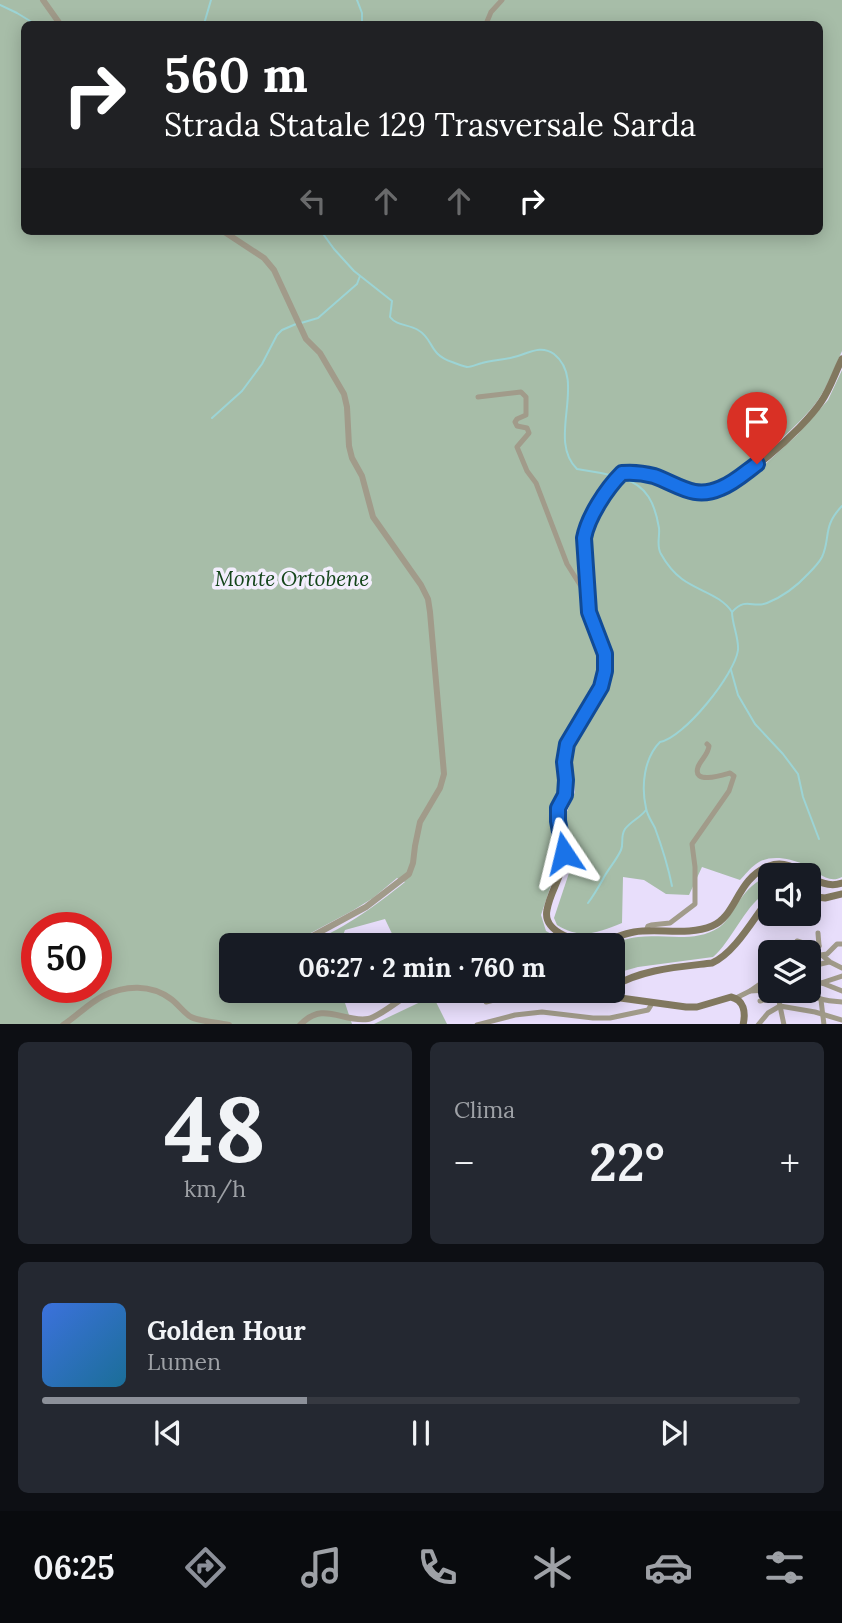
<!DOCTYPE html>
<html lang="it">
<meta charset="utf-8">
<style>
:root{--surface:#171b24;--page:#242831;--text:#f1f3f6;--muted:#9ea1a6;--line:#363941;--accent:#8c9099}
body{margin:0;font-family:Lora,serif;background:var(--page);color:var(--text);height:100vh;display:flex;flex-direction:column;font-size:26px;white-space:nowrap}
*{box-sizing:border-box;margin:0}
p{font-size:23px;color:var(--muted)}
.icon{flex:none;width:38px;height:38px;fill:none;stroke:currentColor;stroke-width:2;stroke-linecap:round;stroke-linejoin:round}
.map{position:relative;height:1024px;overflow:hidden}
.panel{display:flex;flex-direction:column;gap:18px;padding:18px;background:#0d0f14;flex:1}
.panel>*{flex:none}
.guide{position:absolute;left:21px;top:21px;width:802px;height:214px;border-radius:10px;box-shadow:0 4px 18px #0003;background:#202124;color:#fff;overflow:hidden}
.buttons{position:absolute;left:758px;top:863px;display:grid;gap:14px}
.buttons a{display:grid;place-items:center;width:63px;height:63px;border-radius:10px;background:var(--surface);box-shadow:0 4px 18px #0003;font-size:35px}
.speed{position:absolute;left:21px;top:912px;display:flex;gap:14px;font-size:35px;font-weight:700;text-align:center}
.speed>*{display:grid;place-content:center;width:91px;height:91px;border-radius:50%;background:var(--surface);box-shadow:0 4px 18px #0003;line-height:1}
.speed .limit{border:10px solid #d22;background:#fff;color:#111}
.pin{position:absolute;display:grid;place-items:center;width:60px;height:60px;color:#fff;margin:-72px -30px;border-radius:50% 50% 50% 0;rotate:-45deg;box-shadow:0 0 7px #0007}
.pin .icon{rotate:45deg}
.me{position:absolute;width:77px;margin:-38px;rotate:350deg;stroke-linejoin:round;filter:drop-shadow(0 0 5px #0008)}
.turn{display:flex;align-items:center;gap:24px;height:147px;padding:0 28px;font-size:32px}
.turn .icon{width:91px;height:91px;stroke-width:2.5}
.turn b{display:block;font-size:49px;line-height:60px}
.lanes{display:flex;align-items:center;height:66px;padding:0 28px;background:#0003;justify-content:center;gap:35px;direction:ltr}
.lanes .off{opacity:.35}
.big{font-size:52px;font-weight:800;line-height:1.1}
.panel .tile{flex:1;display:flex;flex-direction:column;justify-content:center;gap:10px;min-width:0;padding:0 24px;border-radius:10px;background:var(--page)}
.panel .dial{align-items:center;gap:0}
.dial b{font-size:91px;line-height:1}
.song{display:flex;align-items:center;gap:21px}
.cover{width:84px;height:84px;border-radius:10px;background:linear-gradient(135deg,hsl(220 70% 55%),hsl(200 70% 35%))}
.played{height:7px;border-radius:4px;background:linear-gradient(90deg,var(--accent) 35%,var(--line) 35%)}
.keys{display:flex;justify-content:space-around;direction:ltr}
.heat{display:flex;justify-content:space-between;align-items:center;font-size:38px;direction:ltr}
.panel .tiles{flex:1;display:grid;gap:18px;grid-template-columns:1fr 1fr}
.tile:last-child{grid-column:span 2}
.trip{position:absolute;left:219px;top:933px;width:406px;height:70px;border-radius:10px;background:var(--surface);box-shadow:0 4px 18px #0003;font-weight:800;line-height:70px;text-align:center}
.tabs{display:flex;height:112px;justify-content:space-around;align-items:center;background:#090b0e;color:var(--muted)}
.tabs .icon{width:49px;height:49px}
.tabs .on{color:var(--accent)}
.tabs b{font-size:32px;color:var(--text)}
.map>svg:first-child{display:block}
</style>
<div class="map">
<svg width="842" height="1025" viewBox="0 0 842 1025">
<rect width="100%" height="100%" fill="#e8defb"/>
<g fill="#a7bda8" fill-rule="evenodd">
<path d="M0 0H842V351C835 367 828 385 818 400 801 425 728 491 698 489L626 470 584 525V590L589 624 596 641 600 655V669L594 687 562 745 560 755V789L554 811 559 855 558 864 541 915 546 931 559 938 589 945H415L395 940 385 919 345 930 339 945H302C340 932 374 907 405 882L397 878 373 898 352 911 292 943C275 948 262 941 246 938L236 945H231V990L341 991 352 1024H0ZM24 24H819V231H24ZM37 928H96V987H37Z"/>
<path d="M842 370V877C827 885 817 870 803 864 789 858 769 854 756 864 750 868 745 875 740 880L702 867 689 895 666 894 644 880 623 877 622 923C596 933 582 940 557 925L554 918 571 867 564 819 575 792 571 752 607 689 611 669 608 645 593 602 590 551 593 529 613 491 625 476 661 482 692 496H715L749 479 797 435 828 400Z"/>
<path d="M780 871 795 875H770V891C747 900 733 940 713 957L638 967 613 974 612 945H607C617 942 628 938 638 937 664 934 695 943 718 928 725 924 731 914 735 907 748 887 757 879 780 871Z"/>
<path d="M433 996 447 1024H374Z"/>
</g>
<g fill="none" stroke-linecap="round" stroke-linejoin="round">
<g stroke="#9cd4d5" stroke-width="2">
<path d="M357 0 362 13V24"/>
<path d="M0 5 17 13 35 24"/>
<path d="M204 24 211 0"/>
<path d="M321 231 334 249 354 271 392 301 390 317C397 326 408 324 418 330 434 339 428 354 452 362 457 364 462 366 467 367 472 367 477 364 482 363 493 360 504 360 514 357 528 354 540 344 554 354 588 381 546 439 577 469L601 473 614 476"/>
<path d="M301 323 318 318 357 284 360 276"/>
<path d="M212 418 242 391 262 364 277 335 282 330 296 324"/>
<path d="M623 479C647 485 655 504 659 528 660 537 656 546 661 554 666 563 674 573 682 579 698 591 721 595 732 612"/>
<path d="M731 670 738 695 755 724 783 754 798 774 803 797 819 839"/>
<path d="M672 886C668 866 662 847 655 828 652 822 647 815 646 808 641 786 644 758 660 742 684 738 735 674 738 650 739 638 732 624 732 612 747 596 752 609 767 603 782 597 797 586 808 574 813 569 819 563 822 557 831 537 822 527 842 506"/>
<path d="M588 903C594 895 598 888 603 879 608 869 616 861 621 850 624 843 620 837 625 829 631 821 640 818 646 810"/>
</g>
<g stroke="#a19b8a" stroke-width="5">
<path d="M486 24 491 12 502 0"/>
<path d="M478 397 521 392 526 397V415L517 419 515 422 517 426 527 428 529 433 517 447 527 471 536 483 567 564 587 596"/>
<path d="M646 931 648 926 651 925 670 923 695 904V867L692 844 729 791 734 776 730 773C723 775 692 785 698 767 701 759 708 755 709 746L707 744"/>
<path d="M818 933 819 946"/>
<path d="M797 941 813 946H819"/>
<path d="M777 952 789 950 798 952"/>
<path d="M823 956 830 962 842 968"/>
<path d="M808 957 827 954 837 944H842"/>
<path d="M808 967 829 962"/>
<path d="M822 983 842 991"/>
<path d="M809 987 842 976"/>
<path d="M810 987 813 996C822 1001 832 1001 842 1002"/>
<path d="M786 990H787"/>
<path d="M750 991 770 977"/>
<path d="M736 998 750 991 770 990"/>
<path d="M821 1000 824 1025"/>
<path d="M760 1001 778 997"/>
<path d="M486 1002 511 996 518 990"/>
<path d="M477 1025 515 1015 542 1012 593 1018H610L648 1010 653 1002"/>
<path d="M758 1025 768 1013 780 1006 777 990"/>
<path d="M784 1025 780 1006 815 1012 842 1020"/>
</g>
<g stroke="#a19b8a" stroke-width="6">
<path d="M43 0 60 24"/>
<path d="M223 231 264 258 274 270 306 339 320 353 344 394 347 407 349 446 352 458 362 476 373 517 421 585 428 599 430 612 444 774 440 788 420 822 415 846 413 863 409 874 366 907 296 945"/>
<path d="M240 945 246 943 252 945"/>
<path d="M571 990 606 996"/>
<path d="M63 1025C77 1016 89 1003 103 996 125 985 151 984 171 999 178 1004 184 1013 191 1017 202 1022 217 1022 229 1025"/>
<path d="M300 1025C324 1000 342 1023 368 1019 377 1018 404 997 414 990"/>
</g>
<g stroke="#81785f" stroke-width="7">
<path d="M842 359C835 373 830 389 821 402 803 429 735 491 704 493 686 494 670 482 654 476 643 472 633 472 622 473 609 486 587 518 584 536 583 550 585 565 586 578 587 591 587 603 590 615 596 634 607 650 605 671 602 693 585 713 575 732 572 736 568 741 567 746 562 761 569 777 565 793 563 802 558 808 558 818 559 830 565 842 564 854 564 874 550 891 547 910 542 933 580 944 598 942 610 941 621 934 634 932 659 928 688 936 712 926 737 916 736 879 769 866 797 855 815 893 842 883"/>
<path d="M808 896 825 898 842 894"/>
<path d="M612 987C642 969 678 967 712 963 733 954 751 923 765 904L770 901"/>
<path d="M610 990 606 996 686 1007H697L731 997C744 1000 746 1012 743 1025"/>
</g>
</g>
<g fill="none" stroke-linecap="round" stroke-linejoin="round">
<g stroke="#114b97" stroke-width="18">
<path id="route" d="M564 853 558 821V808L565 795 566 780 564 762 567 744 601 687 605 671V654L589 612 584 538C588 517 606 489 622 473 633 472 643 473 654 476 679 485 694 500 721 488 734 483 746 472 757 464"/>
</g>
<use href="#route" stroke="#1a73e8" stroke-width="12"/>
</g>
<g text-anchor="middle" stroke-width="7" stroke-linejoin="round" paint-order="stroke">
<g font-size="21" font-style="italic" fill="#14451a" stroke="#f3eefd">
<text x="292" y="586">Monte Ortobene</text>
</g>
</g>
</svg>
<div class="buttons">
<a><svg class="icon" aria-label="sound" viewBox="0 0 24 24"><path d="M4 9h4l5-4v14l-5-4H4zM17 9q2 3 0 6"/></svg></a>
<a><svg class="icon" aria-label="layers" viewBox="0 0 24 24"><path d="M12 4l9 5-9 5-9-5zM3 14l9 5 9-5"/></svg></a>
</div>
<div class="speed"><div class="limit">50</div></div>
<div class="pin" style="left:757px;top:464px;background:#d93025"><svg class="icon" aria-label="arrive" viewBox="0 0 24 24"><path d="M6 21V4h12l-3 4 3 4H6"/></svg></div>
<svg class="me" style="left:564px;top:853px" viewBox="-20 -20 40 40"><path d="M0-17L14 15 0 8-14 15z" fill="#1a73e8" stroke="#fff" stroke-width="4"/></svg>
<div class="trip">06:27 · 2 min · 760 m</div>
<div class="guide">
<div class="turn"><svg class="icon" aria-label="right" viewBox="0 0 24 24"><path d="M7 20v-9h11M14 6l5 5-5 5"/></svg><div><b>560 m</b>Strada Statale 129 Trasversale Sarda</div></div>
<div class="lanes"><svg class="icon off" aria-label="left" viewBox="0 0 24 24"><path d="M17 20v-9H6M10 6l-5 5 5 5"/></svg><svg class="icon off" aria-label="ahead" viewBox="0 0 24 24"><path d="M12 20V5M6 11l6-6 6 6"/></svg><svg class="icon off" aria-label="ahead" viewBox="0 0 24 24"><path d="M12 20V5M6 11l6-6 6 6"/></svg><svg class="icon" aria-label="right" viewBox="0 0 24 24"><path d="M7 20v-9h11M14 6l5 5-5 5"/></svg></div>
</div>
</div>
<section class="panel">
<div class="tiles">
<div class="tile dial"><b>48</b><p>km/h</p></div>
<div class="tile"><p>Clima</p>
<div class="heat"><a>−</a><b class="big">22°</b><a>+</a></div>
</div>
<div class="tile">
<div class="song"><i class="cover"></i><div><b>Golden Hour</b><p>Lumen</p></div></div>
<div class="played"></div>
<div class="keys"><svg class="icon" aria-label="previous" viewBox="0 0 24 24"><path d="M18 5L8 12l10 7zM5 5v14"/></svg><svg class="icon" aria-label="pause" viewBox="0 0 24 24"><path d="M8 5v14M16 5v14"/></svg><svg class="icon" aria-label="next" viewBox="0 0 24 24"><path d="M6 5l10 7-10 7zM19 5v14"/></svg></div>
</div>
</div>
</section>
<nav class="tabs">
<b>06:25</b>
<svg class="icon on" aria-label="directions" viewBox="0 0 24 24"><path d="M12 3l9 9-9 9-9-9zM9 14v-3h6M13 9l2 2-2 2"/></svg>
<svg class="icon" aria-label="music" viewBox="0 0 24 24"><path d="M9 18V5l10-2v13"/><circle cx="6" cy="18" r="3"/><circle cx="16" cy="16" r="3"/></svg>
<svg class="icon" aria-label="phone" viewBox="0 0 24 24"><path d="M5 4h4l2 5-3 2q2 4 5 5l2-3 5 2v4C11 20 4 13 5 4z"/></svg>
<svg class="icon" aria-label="climate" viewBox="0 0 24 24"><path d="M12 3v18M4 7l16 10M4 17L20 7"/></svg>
<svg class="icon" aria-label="car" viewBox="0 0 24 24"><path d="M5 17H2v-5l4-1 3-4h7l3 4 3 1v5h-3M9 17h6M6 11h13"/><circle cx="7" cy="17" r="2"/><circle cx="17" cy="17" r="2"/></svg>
<svg class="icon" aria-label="filters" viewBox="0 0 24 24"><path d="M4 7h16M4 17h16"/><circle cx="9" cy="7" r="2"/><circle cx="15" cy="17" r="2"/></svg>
</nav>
